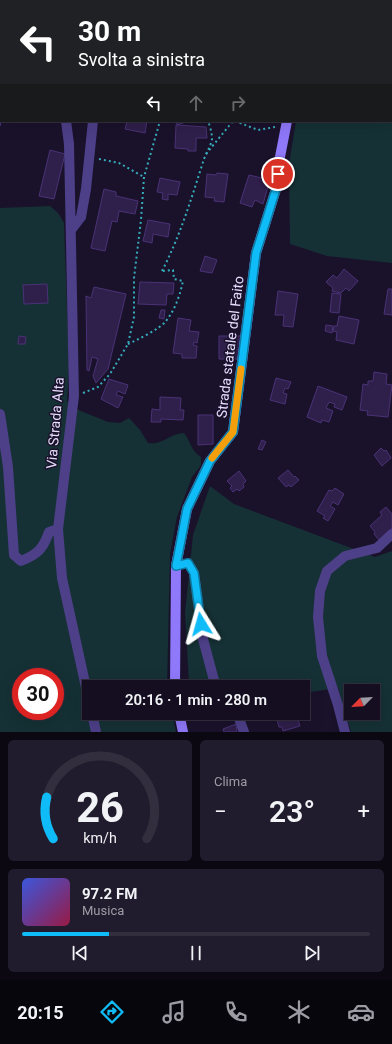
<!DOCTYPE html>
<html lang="it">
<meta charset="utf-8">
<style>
:root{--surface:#140e20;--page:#211c2d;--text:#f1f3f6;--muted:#9d9ca5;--line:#332e3e;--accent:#10bcf7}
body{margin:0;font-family:Roboto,sans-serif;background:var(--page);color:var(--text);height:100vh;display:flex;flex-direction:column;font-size:15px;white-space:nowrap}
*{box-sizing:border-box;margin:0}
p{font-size:13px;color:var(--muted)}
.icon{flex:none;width:22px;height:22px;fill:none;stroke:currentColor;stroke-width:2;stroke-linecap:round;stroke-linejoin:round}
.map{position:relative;height:732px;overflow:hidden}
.panel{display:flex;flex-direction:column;gap:8px;padding:8px;background:#0b0812;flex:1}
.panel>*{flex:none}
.top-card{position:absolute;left:0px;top:0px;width:392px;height:122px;box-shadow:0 4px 16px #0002,0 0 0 1px var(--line);background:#202124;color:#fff;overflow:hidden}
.needle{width:26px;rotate:246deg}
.buttons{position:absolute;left:344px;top:684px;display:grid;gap:8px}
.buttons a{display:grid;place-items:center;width:36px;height:36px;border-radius:0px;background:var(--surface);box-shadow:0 4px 16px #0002,0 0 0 1px var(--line);font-size:20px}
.speed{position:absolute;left:12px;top:668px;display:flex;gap:8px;font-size:20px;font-weight:700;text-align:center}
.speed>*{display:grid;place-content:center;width:52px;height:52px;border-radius:50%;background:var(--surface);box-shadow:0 4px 16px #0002,0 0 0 1px var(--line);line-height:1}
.speed .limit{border:6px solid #d22;background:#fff;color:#111}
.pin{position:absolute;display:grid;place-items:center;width:34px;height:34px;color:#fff;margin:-17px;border:2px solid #fff;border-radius:50%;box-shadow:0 1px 4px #0007}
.me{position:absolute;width:44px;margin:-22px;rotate:352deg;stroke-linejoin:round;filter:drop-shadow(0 0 3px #0008)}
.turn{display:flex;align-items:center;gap:14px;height:84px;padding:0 12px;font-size:18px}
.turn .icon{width:52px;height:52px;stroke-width:2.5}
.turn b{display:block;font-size:28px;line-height:34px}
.lanes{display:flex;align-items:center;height:38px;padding:0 12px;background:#0003;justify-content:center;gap:20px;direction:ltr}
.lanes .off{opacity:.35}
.big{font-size:30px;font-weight:600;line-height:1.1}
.panel .card{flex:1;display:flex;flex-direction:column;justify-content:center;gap:6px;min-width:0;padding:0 14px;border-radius:6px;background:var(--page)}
.panel .dial{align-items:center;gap:0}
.dial svg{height:104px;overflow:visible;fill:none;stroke:var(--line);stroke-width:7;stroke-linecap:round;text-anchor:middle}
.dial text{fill:var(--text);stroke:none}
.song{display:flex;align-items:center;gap:12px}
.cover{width:48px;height:48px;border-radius:6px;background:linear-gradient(135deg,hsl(230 70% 55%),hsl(340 70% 35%))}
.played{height:4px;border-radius:2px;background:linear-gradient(90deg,var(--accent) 25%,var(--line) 25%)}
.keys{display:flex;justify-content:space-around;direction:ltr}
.heat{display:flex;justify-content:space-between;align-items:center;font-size:22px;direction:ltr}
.panel .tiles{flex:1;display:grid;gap:8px;grid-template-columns:1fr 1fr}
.card:last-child{grid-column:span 2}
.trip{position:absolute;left:82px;top:680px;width:228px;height:40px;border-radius:0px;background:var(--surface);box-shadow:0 4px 16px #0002,0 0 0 1px var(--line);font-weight:600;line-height:40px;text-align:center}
.dock{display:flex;height:64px;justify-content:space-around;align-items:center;background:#08060d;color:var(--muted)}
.dock .icon{width:28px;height:28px}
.dock .active{color:var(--accent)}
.dock b{font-size:18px;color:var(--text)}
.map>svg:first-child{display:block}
</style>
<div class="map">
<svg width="392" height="732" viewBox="0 0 392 732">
<rect width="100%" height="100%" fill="#1a122b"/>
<g fill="#153135" fill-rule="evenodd">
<path d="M157 0H392V263L327 256 290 244 289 164 296 121H391V1Z"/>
<path d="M50 206 58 213 64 223 69 365 67 401 71 407 108 422 120 423 129 418 140 430 148 443C162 446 170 433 184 433 191 442 191 451 201 457V465L192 477 177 517 170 554 167 687H89V713H172L176 732H0V208ZM21 677H55V711H21Z"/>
<path d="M210 486 234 504 375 557 392 551V732H351L338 688 303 693V687H191L189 682 185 613 193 535ZM351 691H373V713H351Z"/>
</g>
<g fill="#2f1f4b" stroke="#4a3276">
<path d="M0 97 1 121 0 126Z"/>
<path d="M127 121H147L145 133 125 129Z"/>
<path d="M176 121H186V122L177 125Z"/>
<path d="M176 125 206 127 207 138H196V151H188V149L175 148Z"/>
<path d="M50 150 65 154 54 199 39 196Z"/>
<path d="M217 173 228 174 224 202 214 201 215 198 205 197 207 174 216 175Z"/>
<path d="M249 175 270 180 263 204 255 200 252 207 240 203Z"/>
<path d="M160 178 180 182 177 195 168 194V200L162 199 163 193 157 192Z"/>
<path d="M104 189 116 192V196L138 201 135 214 119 211 117 222 112 221 105 251 91 248Z"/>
<path d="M148 220 170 224 168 237 153 234 152 243 143 241Z"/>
<path d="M205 256 217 260 212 273 200 271Z"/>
<path d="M344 269 358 281 349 291 346 288 341 293 332 291 333 288 326 282 333 275 337 278Z"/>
<path d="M140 282 174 283 173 294H167L166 305 138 304Z"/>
<path d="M47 284 48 303 24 304 23 285Z"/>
<path d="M94 287 126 294 108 369 96 383 93 376 98 359 92 357 89 371 87 370 86 296 91 298Z"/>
<path d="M388 289H392V315L384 314Z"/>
<path d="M278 291 298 294 293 327 283 326 284 315H275Z"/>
<path d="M332 293 341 294 339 313 330 312Z"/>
<path d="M161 310H165L164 319 159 318Z"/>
<path d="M339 316 359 320 354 344 336 340 337 332 333 331 334 326H337Z"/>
<path d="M178 318 191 320 189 331 199 332 197 343 194 342 193 345 197 346 196 358H182V354L173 353Z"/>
<path d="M326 325 333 326 332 333 325 331Z"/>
<path d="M19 336 26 337 25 344H18Z"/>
<path d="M219 336H241L240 359H219Z"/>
<path d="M374 372 387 374 386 384 392 385 388 417 367 415 368 411 360 410 363 384 368 385V381H373Z"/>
<path d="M276 378 291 382 288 389 285 388 283 393 287 394 285 404 270 400Z"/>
<path d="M109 379 128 385 125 394 118 391 116 395 123 397 118 408 101 399Z"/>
<path d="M318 386 347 397 342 410 334 407 335 404 329 402 326 408 333 411 329 422 322 420 321 423 307 417Z"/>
<path d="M160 397 181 398 180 410H184L183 420 161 419V422H151L152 409 160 410Z"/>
<path d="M198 415H213V444L198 445Z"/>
<path d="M262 440 266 442 262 450 258 449Z"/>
<path d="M381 448 384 451 386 450 391 458 382 466 374 455Z"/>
<path d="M288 470 294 477 295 476 299 480 291 487 289 485 286 487 278 478Z"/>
<path d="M239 471 246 481 243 484 244 487 239 491 237 489 233 492 230 488 232 486 227 481Z"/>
<path d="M335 488 344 494 338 505 333 502 330 506 335 509 328 521 323 518 325 516 317 511 329 490 332 491Z"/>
<path d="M386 507 392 514V528L379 540 374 534 375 532 370 526 382 515 380 512Z"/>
<path d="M279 713H296L300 726 283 731 282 727H279L276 716 280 715Z"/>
<path d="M236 724 237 732H224L223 729Z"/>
</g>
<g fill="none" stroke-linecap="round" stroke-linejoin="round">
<g stroke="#35adba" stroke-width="2" stroke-dasharray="2 3" stroke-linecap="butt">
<path d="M235 121 258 130 275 127"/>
<path d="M206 154 233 121"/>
<path d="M99 159 119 163 144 177"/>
<path d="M162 271C180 236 191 200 203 162 205 155 211 146 212 139 212 133 210 126 208 121"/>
<path d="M128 344C137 340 160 329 166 321 175 310 180 295 183 281L174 279 173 270 163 271"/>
<path d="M83 393 98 387 110 374 128 344 134 317V278L141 220 144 177 160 121"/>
</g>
<g stroke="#4d3f88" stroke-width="10">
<path d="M62 1 63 0"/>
<path d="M112 1V0"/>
<path d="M66 121 69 144 74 396 58 529 62 578 89 701"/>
<path d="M71 230 81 217 86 189 93 121"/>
<path d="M0 414 8 467 14 555 21 561C38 554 43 549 49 532L58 529"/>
<path d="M176 566 188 563 194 573 203 639 215 684 217 687"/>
<path d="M92 713 96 732"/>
<path d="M237 713 244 732"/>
<path d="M345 732 338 705 322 656 318 617 320 591 327 571 345 556 377 548 392 534"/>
</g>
<g stroke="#8f78fa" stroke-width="10">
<path d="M289 1V0"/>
<path d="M175 687 176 566 187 509 210 461 233 432 256 253 277 186 279 162 287 121"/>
<path d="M179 713 183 732"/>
</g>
</g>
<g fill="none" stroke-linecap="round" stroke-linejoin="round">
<g stroke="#0a7aa1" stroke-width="10">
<path id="route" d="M201 624 194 573 188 563 176 566 187 509 210 461 233 432 256 253 277 186 278 174"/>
</g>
<use href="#route" stroke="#10bcf7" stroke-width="7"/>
<path stroke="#f59e0b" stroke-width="7" d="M212 458 233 432 241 369"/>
</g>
<g text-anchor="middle" stroke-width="3" stroke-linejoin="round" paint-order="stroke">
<g font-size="14" fill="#e6ddfe" stroke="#1a122b">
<text transform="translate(230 347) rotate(-83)" y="5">Strada statale del Faito</text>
<text transform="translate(55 423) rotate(-85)" y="5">Via Strada Alta</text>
</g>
</g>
</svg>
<div class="buttons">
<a><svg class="needle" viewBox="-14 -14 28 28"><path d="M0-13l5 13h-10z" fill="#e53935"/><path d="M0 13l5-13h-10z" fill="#9d9ca5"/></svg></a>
</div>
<div class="speed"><div class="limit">30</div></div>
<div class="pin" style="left:278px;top:174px;background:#d93025"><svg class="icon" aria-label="arrive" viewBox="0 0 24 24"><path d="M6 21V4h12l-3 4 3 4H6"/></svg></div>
<svg class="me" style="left:201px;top:624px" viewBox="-20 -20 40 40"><path d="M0-17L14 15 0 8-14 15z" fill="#10bcf7" stroke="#fff" stroke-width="4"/></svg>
<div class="trip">20:16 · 1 min · 280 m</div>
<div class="top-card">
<div class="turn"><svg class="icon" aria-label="left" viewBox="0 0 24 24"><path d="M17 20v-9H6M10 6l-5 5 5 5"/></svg><div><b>30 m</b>Svolta a sinistra</div></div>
<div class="lanes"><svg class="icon" aria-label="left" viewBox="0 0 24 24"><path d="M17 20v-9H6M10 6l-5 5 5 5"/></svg><svg class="icon off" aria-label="ahead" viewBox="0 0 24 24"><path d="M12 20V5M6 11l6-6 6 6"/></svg><svg class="icon off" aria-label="right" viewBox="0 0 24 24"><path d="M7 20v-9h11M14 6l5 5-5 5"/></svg></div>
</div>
</div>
<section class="panel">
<div class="tiles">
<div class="card dial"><svg viewBox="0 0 100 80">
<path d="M14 69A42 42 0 1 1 86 69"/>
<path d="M14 69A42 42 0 0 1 9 37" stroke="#10bcf7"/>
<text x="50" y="56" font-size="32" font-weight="700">26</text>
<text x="50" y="72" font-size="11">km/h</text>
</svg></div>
<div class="card"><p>Clima</p>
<div class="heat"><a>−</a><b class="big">23°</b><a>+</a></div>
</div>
<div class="card">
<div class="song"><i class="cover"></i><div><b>97.2 FM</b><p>Musica</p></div></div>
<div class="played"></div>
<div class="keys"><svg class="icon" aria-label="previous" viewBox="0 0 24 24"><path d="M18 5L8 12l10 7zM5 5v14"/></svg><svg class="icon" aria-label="pause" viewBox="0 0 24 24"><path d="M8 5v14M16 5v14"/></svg><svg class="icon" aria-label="next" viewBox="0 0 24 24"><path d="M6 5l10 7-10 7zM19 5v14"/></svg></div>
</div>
</div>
</section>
<nav class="dock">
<b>20:15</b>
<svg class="icon active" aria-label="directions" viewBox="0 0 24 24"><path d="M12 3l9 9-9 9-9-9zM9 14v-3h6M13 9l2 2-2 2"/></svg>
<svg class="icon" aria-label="music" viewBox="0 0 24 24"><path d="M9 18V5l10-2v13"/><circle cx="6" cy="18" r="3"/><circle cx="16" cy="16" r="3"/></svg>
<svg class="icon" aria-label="phone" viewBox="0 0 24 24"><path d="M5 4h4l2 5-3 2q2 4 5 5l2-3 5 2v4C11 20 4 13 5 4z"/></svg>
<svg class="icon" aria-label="climate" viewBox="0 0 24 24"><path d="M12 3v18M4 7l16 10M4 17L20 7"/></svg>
<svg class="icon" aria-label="car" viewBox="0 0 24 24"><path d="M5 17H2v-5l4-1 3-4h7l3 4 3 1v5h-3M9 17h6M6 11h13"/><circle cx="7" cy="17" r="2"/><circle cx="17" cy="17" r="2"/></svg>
</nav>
